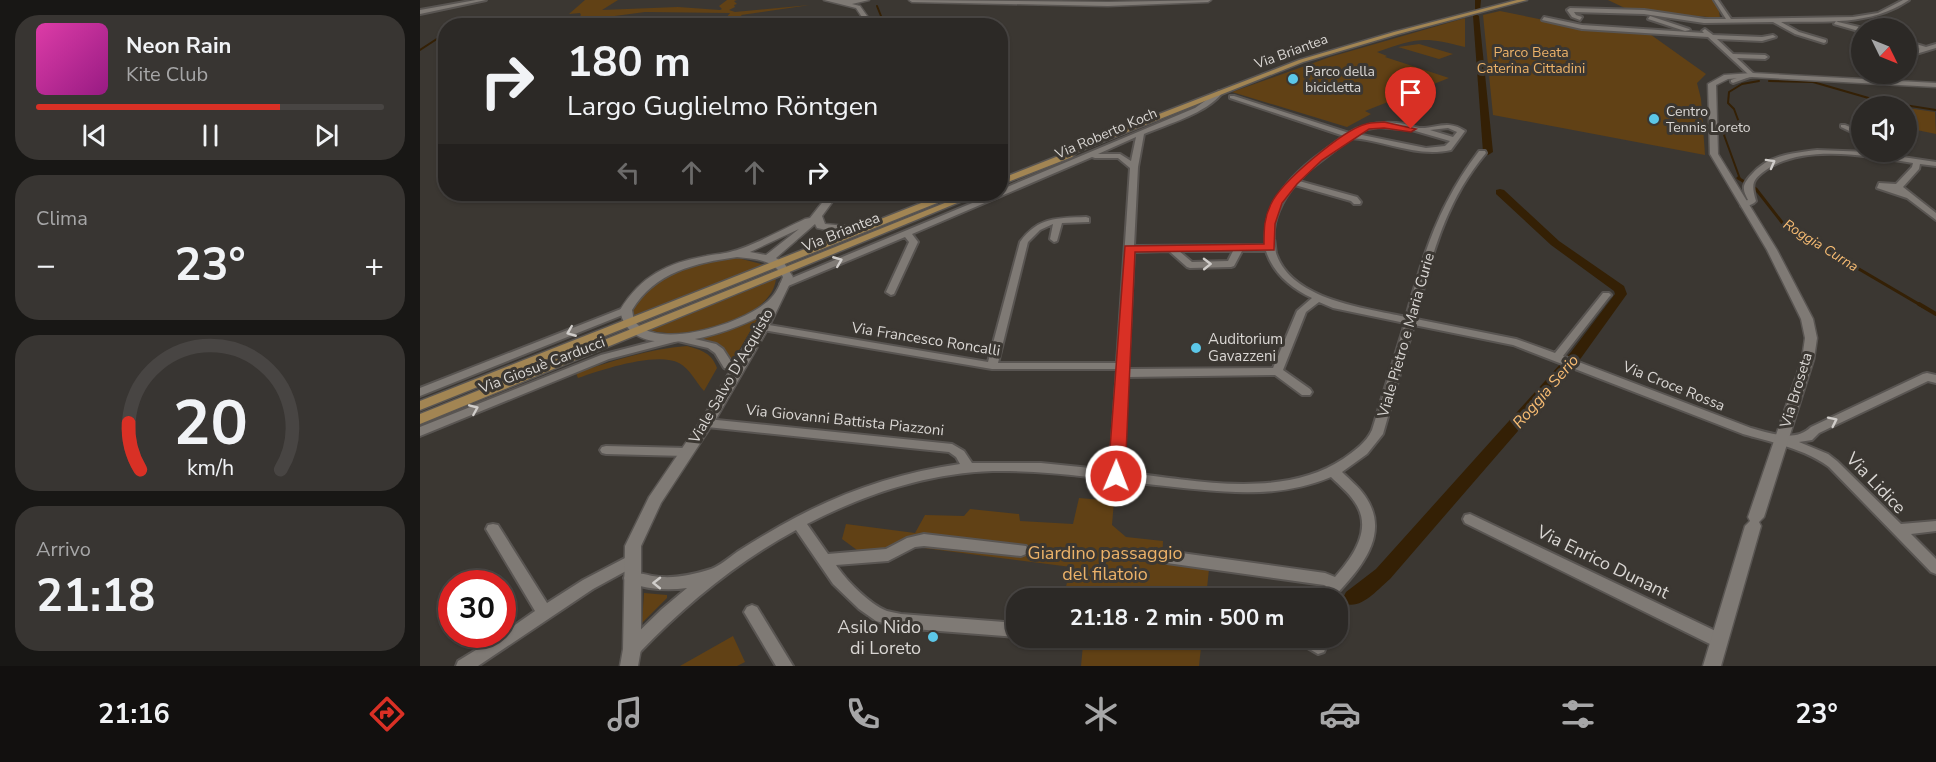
<!DOCTYPE html>
<html lang="it">
<meta charset="utf-8">
<style>
:root{--surface:#2c2926;--page:#383532;--text:#f1f3f6;--muted:#a6a6a7;--line:#484543;--accent:#d93025}
body{margin:0;font-family:"Nunito Sans",sans-serif;background:var(--page);color:var(--text);height:100vh;display:flex;flex-direction:column;font-size:22px;white-space:nowrap}
*{box-sizing:border-box;margin:0}
p{font-size:20px;color:var(--muted)}
.icon{flex:none;width:33px;height:33px;fill:none;stroke:currentColor;stroke-width:2;stroke-linecap:round;stroke-linejoin:round}
.map{position:relative;flex:1;overflow:hidden}
.side{display:flex;flex-direction:column;gap:15px;padding:15px;background:#181715;width:420px}
.side>*{flex:none}
.guide{position:absolute;left:18px;top:18px;width:570px;height:183px;border-radius:24px;box-shadow:0 2px 4px #0004,0 0 0 2px var(--line);background:#2c2926;color:var(--text);overflow:hidden}
.needle{width:39px;rotate:133deg}
.tools{position:absolute;left:1431px;top:18px;display:grid;gap:12px}
.tools a{display:grid;place-items:center;width:66px;height:66px;border-radius:50%;background:var(--surface);box-shadow:0 2px 4px #0004,0 0 0 2px var(--line);font-size:30px}
.speed{position:absolute;left:18px;top:570px;display:flex;gap:12px;font-size:30px;font-weight:700;text-align:center}
.speed>*{display:grid;place-content:center;width:78px;height:78px;border-radius:50%;background:var(--surface);box-shadow:0 2px 4px #0004,0 0 0 2px var(--line);line-height:1}
.speed .limit{border:9px solid #d22;background:#fff;color:#111}
.pin{position:absolute;display:grid;place-items:center;width:51px;height:51px;color:#fff;margin:-62px -26px;border-radius:50% 50% 50% 0;rotate:-45deg;box-shadow:0 0 6px #0007}
.pin .icon{rotate:45deg}
.me{position:absolute;width:66px;margin:-33px;rotate:1deg;stroke-linejoin:round;filter:drop-shadow(0 0 4px #0008)}
.turn{display:flex;align-items:center;gap:21px;height:126px;padding:0 30px;font-size:27px}
.turn .icon{width:78px;height:78px;stroke-width:2.5}
.turn b{display:block;font-size:42px;line-height:51px}
.lanes{display:flex;align-items:center;height:57px;padding:0 30px;background:#0003;justify-content:center;gap:30px;direction:ltr}
.lanes .off{opacity:.35}
.big{font-size:45px;font-weight:700;line-height:1.1}
.side .tile{flex:1;display:flex;flex-direction:column;justify-content:center;gap:9px;min-width:0;padding:0 21px;border-radius:24px;background:var(--page)}
.side .dial{align-items:center;gap:0}
.dial svg{height:156px;overflow:visible;fill:none;stroke:var(--line);stroke-width:7;stroke-linecap:round;text-anchor:middle}
.dial text{fill:var(--text);stroke:none}
.song{display:flex;align-items:center;gap:18px}
.cover{width:72px;height:72px;border-radius:9px;background:linear-gradient(135deg,hsl(320 70% 55%),hsl(310 70% 35%))}
.played{height:6px;border-radius:3px;background:linear-gradient(90deg,var(--accent) 70%,var(--line) 70%)}
.keys{display:flex;justify-content:space-around;direction:ltr}
.heat{display:flex;justify-content:space-between;align-items:center;font-size:33px;direction:ltr}
.trip{position:absolute;left:586px;top:588px;width:342px;height:60px;border-radius:24px;background:var(--surface);box-shadow:0 2px 4px #0004,0 0 0 2px var(--line);font-weight:700;line-height:60px;text-align:center}
.tab-bar{display:flex;height:96px;justify-content:space-around;align-items:center;background:#12100f;color:var(--muted)}
.tab-bar .icon{width:42px;height:42px}
.tab-bar .on{color:var(--accent)}
.tab-bar b{font-size:27px;color:var(--text)}
main{display:flex;flex:1;min-height:0}
.map>svg:first-child{display:block}
</style>
<main>
<section class="side">
<div class="tile">
<div class="song"><i class="cover"></i><div><b>Neon Rain</b><p>Kite Club</p></div></div>
<div class="played"></div>
<div class="keys"><svg class="icon" aria-label="previous" viewBox="0 0 24 24"><path d="M18 5L8 12l10 7zM5 5v14"/></svg><svg class="icon" aria-label="pause" viewBox="0 0 24 24"><path d="M8 5v14M16 5v14"/></svg><svg class="icon" aria-label="next" viewBox="0 0 24 24"><path d="M6 5l10 7-10 7zM19 5v14"/></svg></div>
</div>
<div class="tile"><p>Clima</p>
<div class="heat"><a>−</a><b class="big">23°</b><a>+</a></div>
</div>
<div class="tile dial"><svg viewBox="0 0 100 80">
<path d="M14 69A42 42 0 1 1 86 69"/>
<path d="M14 69A42 42 0 0 1 8 45" stroke="#d93025"/>
<text x="50" y="56" font-size="32" font-weight="700">20</text>
<text x="50" y="72" font-size="11">km/h</text>
</svg></div>
<div class="tile"><p>Arrivo</p><b class="big">21:18</b></div>
</section>
<div class="map">
<svg width="1516" height="666" viewBox="0 0 1516 666">
<rect width="100%" height="100%" fill="#3b3732"/>
<g fill="#614115">
<path d="M165 0H198L182 10 258 7 300 10 302 9 299 6 307 0H317L314 1 317 4 314 5 315 7 309 10 315 12 390 5 321 15 324 19 329 20 327 22 329 25H316L317 22 312 20 313 18H306L310 13 225 12 187 17 180 25H151L161 15 160 13 149 14Z"/>
<path d="M1188 0H1294L1298 5 1300 18 1209 10Z"/>
<path d="M1080 11 1163 28 1227 32 1286 74 1277 83 1281 99 1285 155 1073 115 1063 15Z"/>
<path d="M1045 18V47C1003 36 997 38 957 52L967 56 965 57 1029 78 945 111 951 114 927 127 812 92 910 57Z"/>
<path d="M999 44 1033 54 1019 59 978 47Z"/>
<path d="M1487 108 1515 112 1516 134 1487 128Z"/>
<path d="M318 258 345 265 211 318C211 313 211 307 213 303 223 274 291 260 318 258Z"/>
<path d="M356 278C353 315 289 331 260 333 249 334 237 332 226 330Z"/>
<path d="M339 316 311 364C308 347 296 342 280 338L310 330Z"/>
<path d="M267 346C281 350 292 353 297 368L284 391C275 381 270 369 259 363 237 351 180 370 158 378L156 373C192 361 228 349 267 346Z"/>
<path d="M659 498 694 501 692 525 706 537 743 541 742 563 789 569 786 598H643L651 567 473 544 456 564 422 539 426 524 495 533 505 515 544 516 550 509 599 514 600 521 653 524Z"/>
<path d="M224 593 247 595V598L222 623Z"/>
<path d="M313 636 325 662 317 666H260Z"/>
<path d="M652 638H782L779 666H661L663 645Z"/>
</g>
<g fill="none" stroke-linecap="round" stroke-linejoin="round">
<g stroke="#342005" stroke-width="2">
<path d="M457 6 465 26"/>
<path d="M0 50 26 33"/>
<path d="M1349 81 1393 82 1459 101 1516 110"/>
<path d="M1320 179 1304 135 1320 125 1314 109 1308 103 1309 92 1322 84 1339 81"/>
</g>
<path stroke="#342005" stroke-width="3" d="M1318 178 1336 189 1364 225 1502 306"/>
<path stroke="#342005" stroke-width="4" d="M1499 304 1516 314"/>
<g fill="#342005" fill-rule="evenodd">
<path d="M1055 0H1061L1060 11 1055 10Z"/>
<path d="M1056 14 1059 16 1073 152 1068 155 1063 152 1053 16Z"/>
<path d="M1080 189 1084 190 1139 241 1204 286 1207 294 1161 358 970 579C958 589 942 609 926 604L923 598 926 592 956 569 1151 352 1195 294 1194 291 1131 245 1076 194V190Z"/>
</g>
<g stroke="#595552" stroke-width="4">
<g id="minor">
<path d="M56 0H66L0 14V10Z"/>
<path d="M1294 0H1298L1311 19 1433 17 1458 13 1483 0H1489C1451 26 1405 21 1361 22L1379 32 1406 40V42L1404 43 1375 34 1353 22 1284 23 1224 14 1154 12 1156 15 1162 17 1160 20 1152 17 1147 10 1150 8 1224 10 1285 19H1306Z"/>
<path d="M1230 16 1269 29 1270 30 1265 31 1228 19Z"/>
<path d="M1124 17 1162 25 1284 33 1282 31 1285 29 1293 35 1342 37 1353 35 1356 37 1342 41 1297 39 1313 54 1345 55 1348 57 1345 59 1317 58 1335 75 1313 83 1311 82V80L1328 74 1288 37 1162 29 1122 20Z"/>
<path d="M1416 21 1418 22 1443 28 1442 32 1414 24Z"/>
<path d="M1486 41 1506 47 1516 44V48L1486 57V53L1500 49 1486 45Z"/>
<path d="M799 91 802 93C787 113 748 124 724 134L718 167 714 246 846 245C840 195 888 162 924 136L810 98V96H814L929 133C946 122 965 121 985 124 989 125 994 127 999 128 1016 129 1027 119 1045 131L1031 150C996 158 965 140 931 138L888 171 879 181 937 197 941 202 940 204H934L931 201 875 185C863 199 852 220 854 239 855 243 855 249 856 253 871 300 945 308 986 317 1003 255 1019 203 1059 151H1065L1066 153C1057 164 1049 175 1042 187 1018 228 1007 274 996 319L1096 339 1135 353 1183 293H1189L1191 295 1189 297 1143 356 1331 428C1350 433 1375 443 1391 427L1503 374 1507 373 1516 375V383L1508 381 1399 433 1392 440 1379 442 1408 454 1417 461 1481 524 1516 521V531L1491 534 1516 559V574L1511 572 1409 467C1385 449 1351 442 1323 434L1093 345 994 325 963 434 947 454 922 472C930 480 939 487 945 496 972 535 939 570 913 598H897L899 593 906 586 904 585 747 563 742 561 740 557 742 553 747 551 905 573 915 577C933 557 954 528 934 501 928 492 919 485 911 477 855 501 795 491 736 485 682 479 628 470 573 471 508 473 445 494 387 524L408 554 466 549 487 538 504 534 606 546 608 550 606 554 601 556 504 546 495 547 468 561 416 565C426 580 449 604 467 611 471 612 476 613 481 614L597 623V637L481 628 456 621 439 609 413 584 376 530C317 562 265 605 219 653L213 655 207 653 205 648 207 643 242 609 267 588C246 591 226 589 206 582L204 578 206 574C216 570 230 577 242 577 259 578 275 574 291 569 299 566 309 558 317 552 331 543 346 534 360 526 416 494 476 473 540 464L536 457 529 452 287 427 283 426 281 423 283 420 287 419 532 444 544 451 552 463H621L690 470 697 369H572L343 330 338 327 343 324 568 362 600 242C618 217 637 218 666 217L669 218V222L642 223 637 241 634 242 630 239 633 224 620 230 608 242 578 363H697L710 168 698 158H675L672 157 492 234 498 242 474 294 471 295 466 292 489 242 485 237 368 286 365 287 360 284 362 282 574 194H580V190L775 108ZM959 127 992 130 1030 141 1025 146 1006 148 937 134 947 129ZM1028 128 1037 132 1033 137 1010 130ZM716 137 711 161 700 154H678ZM749 251 767 267 770 268 811 267 814 266 822 251H846C853 273 871 288 892 298L877 311 853 368 708 369 714 252ZM759 251H813L808 261 772 262ZM899 302 913 308 985 323 952 430C946 443 934 451 923 459 861 500 772 480 703 472L707 377 855 375 882 395H890L892 392 890 389 863 370 886 312Z"/>
<path d="M1421 125H1425L1442 132V137L1421 127Z"/>
<path d="M1397 150 1449 152 1516 162V166L1500 164 1499 169 1483 187 1516 213V220L1487 198 1457 188 1459 183 1476 184 1492 167 1493 163C1450 156 1383 143 1346 170 1332 180 1331 184 1336 201 1333 205 1326 207 1321 206V202L1328 200C1326 196 1323 191 1324 186 1325 182 1329 177 1332 174 1348 155 1373 153 1397 150Z"/>
<path d="M206 307 210 308 211 310 210 312 0 396V388Z"/>
<path d="M258 335 296 344 303 349 314 366 308 369 304 368 295 353 288 348 258 341 189 359 0 436V427L181 355Z"/>
<path d="M186 446 266 448 270 449 272 452 270 455 266 456 186 454 182 453 180 450 182 447Z"/>
<path d="M1050 514 1304 635 1306 640 1304 645 1298 647 1292 645 1045 523 1043 519 1045 515Z"/>
<path d="M73 524 78 525 127 603 163 580 207 557 212 555 217 557 219 561 217 565 173 589 58 666H36L38 661 82 634 115 611 66 529 68 525Z"/>
<path d="M332 605 337 607 373 666H356L324 612 327 607Z"/>
<path d="M877 638C888 637 900 635 906 647L904 652 898 654 879 643Z"/>
</g>
</g>
<g stroke="#595552" stroke-width="3">
<g id="tertiary">
<path d="M404 0H449L432 4 440 6 454 26H448L436 8Z"/>
<path d="M489 0 688 2 791 0 788 2 688 6 492 2Z"/>
<path d="M1332 73 1516 83V87L1332 77 1308 79 1296 85 1298 154 1357 250 1393 319 1397 338 1394 359 1344 517 1339 522 1341 526 1301 666H1283L1325 526 1330 521 1328 517 1382 359 1385 338 1381 319 1347 250 1290 154 1288 84 1304 75Z"/>
<path d="M409 194H418L402 216 405 224 426 226 451 222 456 225C440 236 415 232 397 228L395 224 356 258 364 263 373 277 349 327 296 419 241 503 221 546V649L218 666H200L203 649 205 546 229 497 284 416 342 315C310 333 210 368 200 310 221 276 247 263 286 256 295 254 305 254 313 251 333 246 365 228 385 219L390 218ZM379 229 346 255 330 252ZM317 257C334 259 354 259 363 277 360 284 357 292 352 297 331 322 240 351 216 323 213 319 213 315 212 310 235 272 275 263 317 257Z"/>
</g>
</g>
<g stroke="#595552" stroke-width="3">
<g id="secondary">
<path d="M1097 0H1107L978 34 883 62 657 152 652 157 580 185V179L646 153 651 148 879 60 974 32Z"/>
<path d="M547 194H559L0 424V414Z"/>
<path d="M514 198 517 199V203L0 410V401Z"/>
</g>
</g>
<use href="#minor" fill="#7f7a75" fill-rule="evenodd"/>
<use href="#tertiary" fill="#7f7a75" fill-rule="evenodd"/>
<use href="#secondary" fill="#a28553" fill-rule="evenodd"/>
</g>
<defs><path id="oneway-chevron" d="M-2-3.5L2.5 0L-2 3.5" fill="none" stroke-width="1.6" stroke-linecap="round" stroke-linejoin="round" transform="scale(1.5)"/></defs>
<g stroke="#d0cdca">
<use href="#oneway-chevron" transform="translate(1351 163) rotate(-29)"/>
<use href="#oneway-chevron" transform="translate(418 261) rotate(-22)"/>
<use href="#oneway-chevron" transform="translate(787 264) rotate(-1)"/>
<use href="#oneway-chevron" transform="translate(151 332) rotate(158)"/>
<use href="#oneway-chevron" transform="translate(54 409) rotate(-23)"/>
<use href="#oneway-chevron" transform="translate(1413 421) rotate(-26)"/>
<use href="#oneway-chevron" transform="translate(237 583) rotate(-179)"/>
</g>
<path fill="#d93025" stroke="#8d1f18" stroke-width="1.5" d="M964 122 996 129 991 132 964 128 949 129 902 160 877 184 862 203 855 224 854 250 715 252 705 476 702 481 696 483 690 481 688 476 705 246 844 244C844 229 844 218 851 204 861 182 923 130 946 124 952 122 958 123 964 122Z"/>
<g fill="#5cc7e8" stroke="#3b3732" stroke-width="2">
<circle cx="873" cy="79" r="6"/>
<circle cx="1234" cy="119" r="6"/>
<circle cx="776" cy="348" r="6"/>
<circle cx="513" cy="637" r="6"/>
</g>
<g text-anchor="middle" stroke-width="6" stroke-linejoin="round" paint-order="stroke">
<g font-size="14" fill="#d9d6d3" stroke="#3b3732">
<text transform="translate(871 51) rotate(-20)" y="5">Via Briantea</text>
<text transform="translate(686 133) rotate(-23)" y="5">Via Roberto Koch</text>
</g>
<g font-size="14" fill="#ecb269" stroke="#3b3732">
<text x="1111" y="57">Parco Beata<tspan x="1111" dy="16">Caterina Cittadini</tspan></text>
</g>
<g font-size="14" fill="#d9d6d3" stroke="#3b3732" text-anchor="start">
<text x="885" y="76">Parco della<tspan x="885" dy="16">bicicletta</tspan></text>
<text x="1246" y="116">Centro<tspan x="1246" dy="16">Tennis Loreto</tspan></text>
</g>
<g font-size="14" font-style="italic" fill="#f7bc73" stroke="#3b3732">
<text transform="translate(1401 245) rotate(32)" y="5">Roggia Curna</text>
</g>
<g font-size="15" fill="#d9d6d3" stroke="#3b3732">
<text transform="translate(421 232) rotate(-22)" y="5">Via Briantea</text>
<text transform="translate(986 335) rotate(-74)" y="5">Viale Pietro e Maria Curie</text>
<text transform="translate(506 339) rotate(9)" y="5">Via Francesco Roncalli</text>
<text transform="translate(122 365) rotate(-21)" y="5">Via Giosuè Carducci</text>
<text transform="translate(311 376) rotate(-60)" y="5">Viale Salvo D'Acquisto</text>
<text transform="translate(1254 386) rotate(22)" y="5">Via Croce Rossa</text>
<text transform="translate(1376 390) rotate(-73)" y="5">Via Broseta</text>
<text transform="translate(425 420) rotate(6)" y="5">Via Giovanni Battista Piazzoni</text>
</g>
<g font-size="15" fill="#d9d6d3" stroke="#3b3732" text-anchor="start">
<text x="788" y="344">Auditorium<tspan x="788" dy="17">Gavazzeni</tspan></text>
</g>
<g font-size="16" font-style="italic" fill="#f7bc73" stroke="#3b3732">
<text transform="translate(1125 391) rotate(-49)" y="6">Roggia Serio</text>
</g>
<g font-size="18" fill="#d9d6d3" stroke="#3b3732">
<text transform="translate(1456 483) rotate(46)" y="6">Via Lidice</text>
<text transform="translate(1183 562) rotate(26)" y="6">Via Enrico Dunant</text>
</g>
<g font-size="18" fill="#ecb269" stroke="#3b3732">
<text x="685" y="559">Giardino passaggio<tspan x="685" dy="21">del filatoio</tspan></text>
</g>
<g font-size="18" fill="#d9d6d3" stroke="#3b3732" text-anchor="end">
<text x="501" y="633">Asilo Nido<tspan x="501" dy="21">di Loreto</tspan></text>
</g>
</g>
</svg>
<div class="tools">
<a><svg class="needle" viewBox="-14 -14 28 28"><path d="M0-13l5 13h-10z" fill="#e53935"/><path d="M0 13l5-13h-10z" fill="#a6a6a7"/></svg></a>
<a><svg class="icon" aria-label="sound" viewBox="0 0 24 24"><path d="M4 9h4l5-4v14l-5-4H4zM17 9q2 3 0 6"/></svg></a>
</div>
<div class="speed"><div class="limit">30</div></div>
<div class="pin" style="left:991px;top:129px;background:#d93025"><svg class="icon" aria-label="arrive" viewBox="0 0 24 24"><path d="M6 21V4h12l-3 4 3 4H6"/></svg></div>
<svg class="me" style="left:696px;top:476px" viewBox="-20 -20 40 40"><circle r="17" fill="#d93025" stroke="#fff" stroke-width="3"/><path d="M0-11L8 9 0 5-8 9z" fill="#fff"/></svg>
<div class="trip">21:18 · 2 min · 500 m</div>
<div class="guide">
<div class="turn"><svg class="icon" aria-label="right" viewBox="0 0 24 24"><path d="M7 20v-9h11M14 6l5 5-5 5"/></svg><div><b>180 m</b>Largo Guglielmo Röntgen</div></div>
<div class="lanes"><svg class="icon off" aria-label="left" viewBox="0 0 24 24"><path d="M17 20v-9H6M10 6l-5 5 5 5"/></svg><svg class="icon off" aria-label="ahead" viewBox="0 0 24 24"><path d="M12 20V5M6 11l6-6 6 6"/></svg><svg class="icon off" aria-label="ahead" viewBox="0 0 24 24"><path d="M12 20V5M6 11l6-6 6 6"/></svg><svg class="icon" aria-label="right" viewBox="0 0 24 24"><path d="M7 20v-9h11M14 6l5 5-5 5"/></svg></div>
</div>
</div>
</main>
<nav class="tab-bar">
<b>21:16</b>
<svg class="icon on" aria-label="directions" viewBox="0 0 24 24"><path d="M12 3l9 9-9 9-9-9zM9 14v-3h6M13 9l2 2-2 2"/></svg>
<svg class="icon" aria-label="music" viewBox="0 0 24 24"><path d="M9 18V5l10-2v13"/><circle cx="6" cy="18" r="3"/><circle cx="16" cy="16" r="3"/></svg>
<svg class="icon" aria-label="phone" viewBox="0 0 24 24"><path d="M5 4h4l2 5-3 2q2 4 5 5l2-3 5 2v4C11 20 4 13 5 4z"/></svg>
<svg class="icon" aria-label="climate" viewBox="0 0 24 24"><path d="M12 3v18M4 7l16 10M4 17L20 7"/></svg>
<svg class="icon" aria-label="car" viewBox="0 0 24 24"><path d="M5 17H2v-5l4-1 3-4h7l3 4 3 1v5h-3M9 17h6M6 11h13"/><circle cx="7" cy="17" r="2"/><circle cx="17" cy="17" r="2"/></svg>
<svg class="icon" aria-label="filters" viewBox="0 0 24 24"><path d="M4 7h16M4 17h16"/><circle cx="9" cy="7" r="2"/><circle cx="15" cy="17" r="2"/></svg>
<b>23°</b>
</nav>
